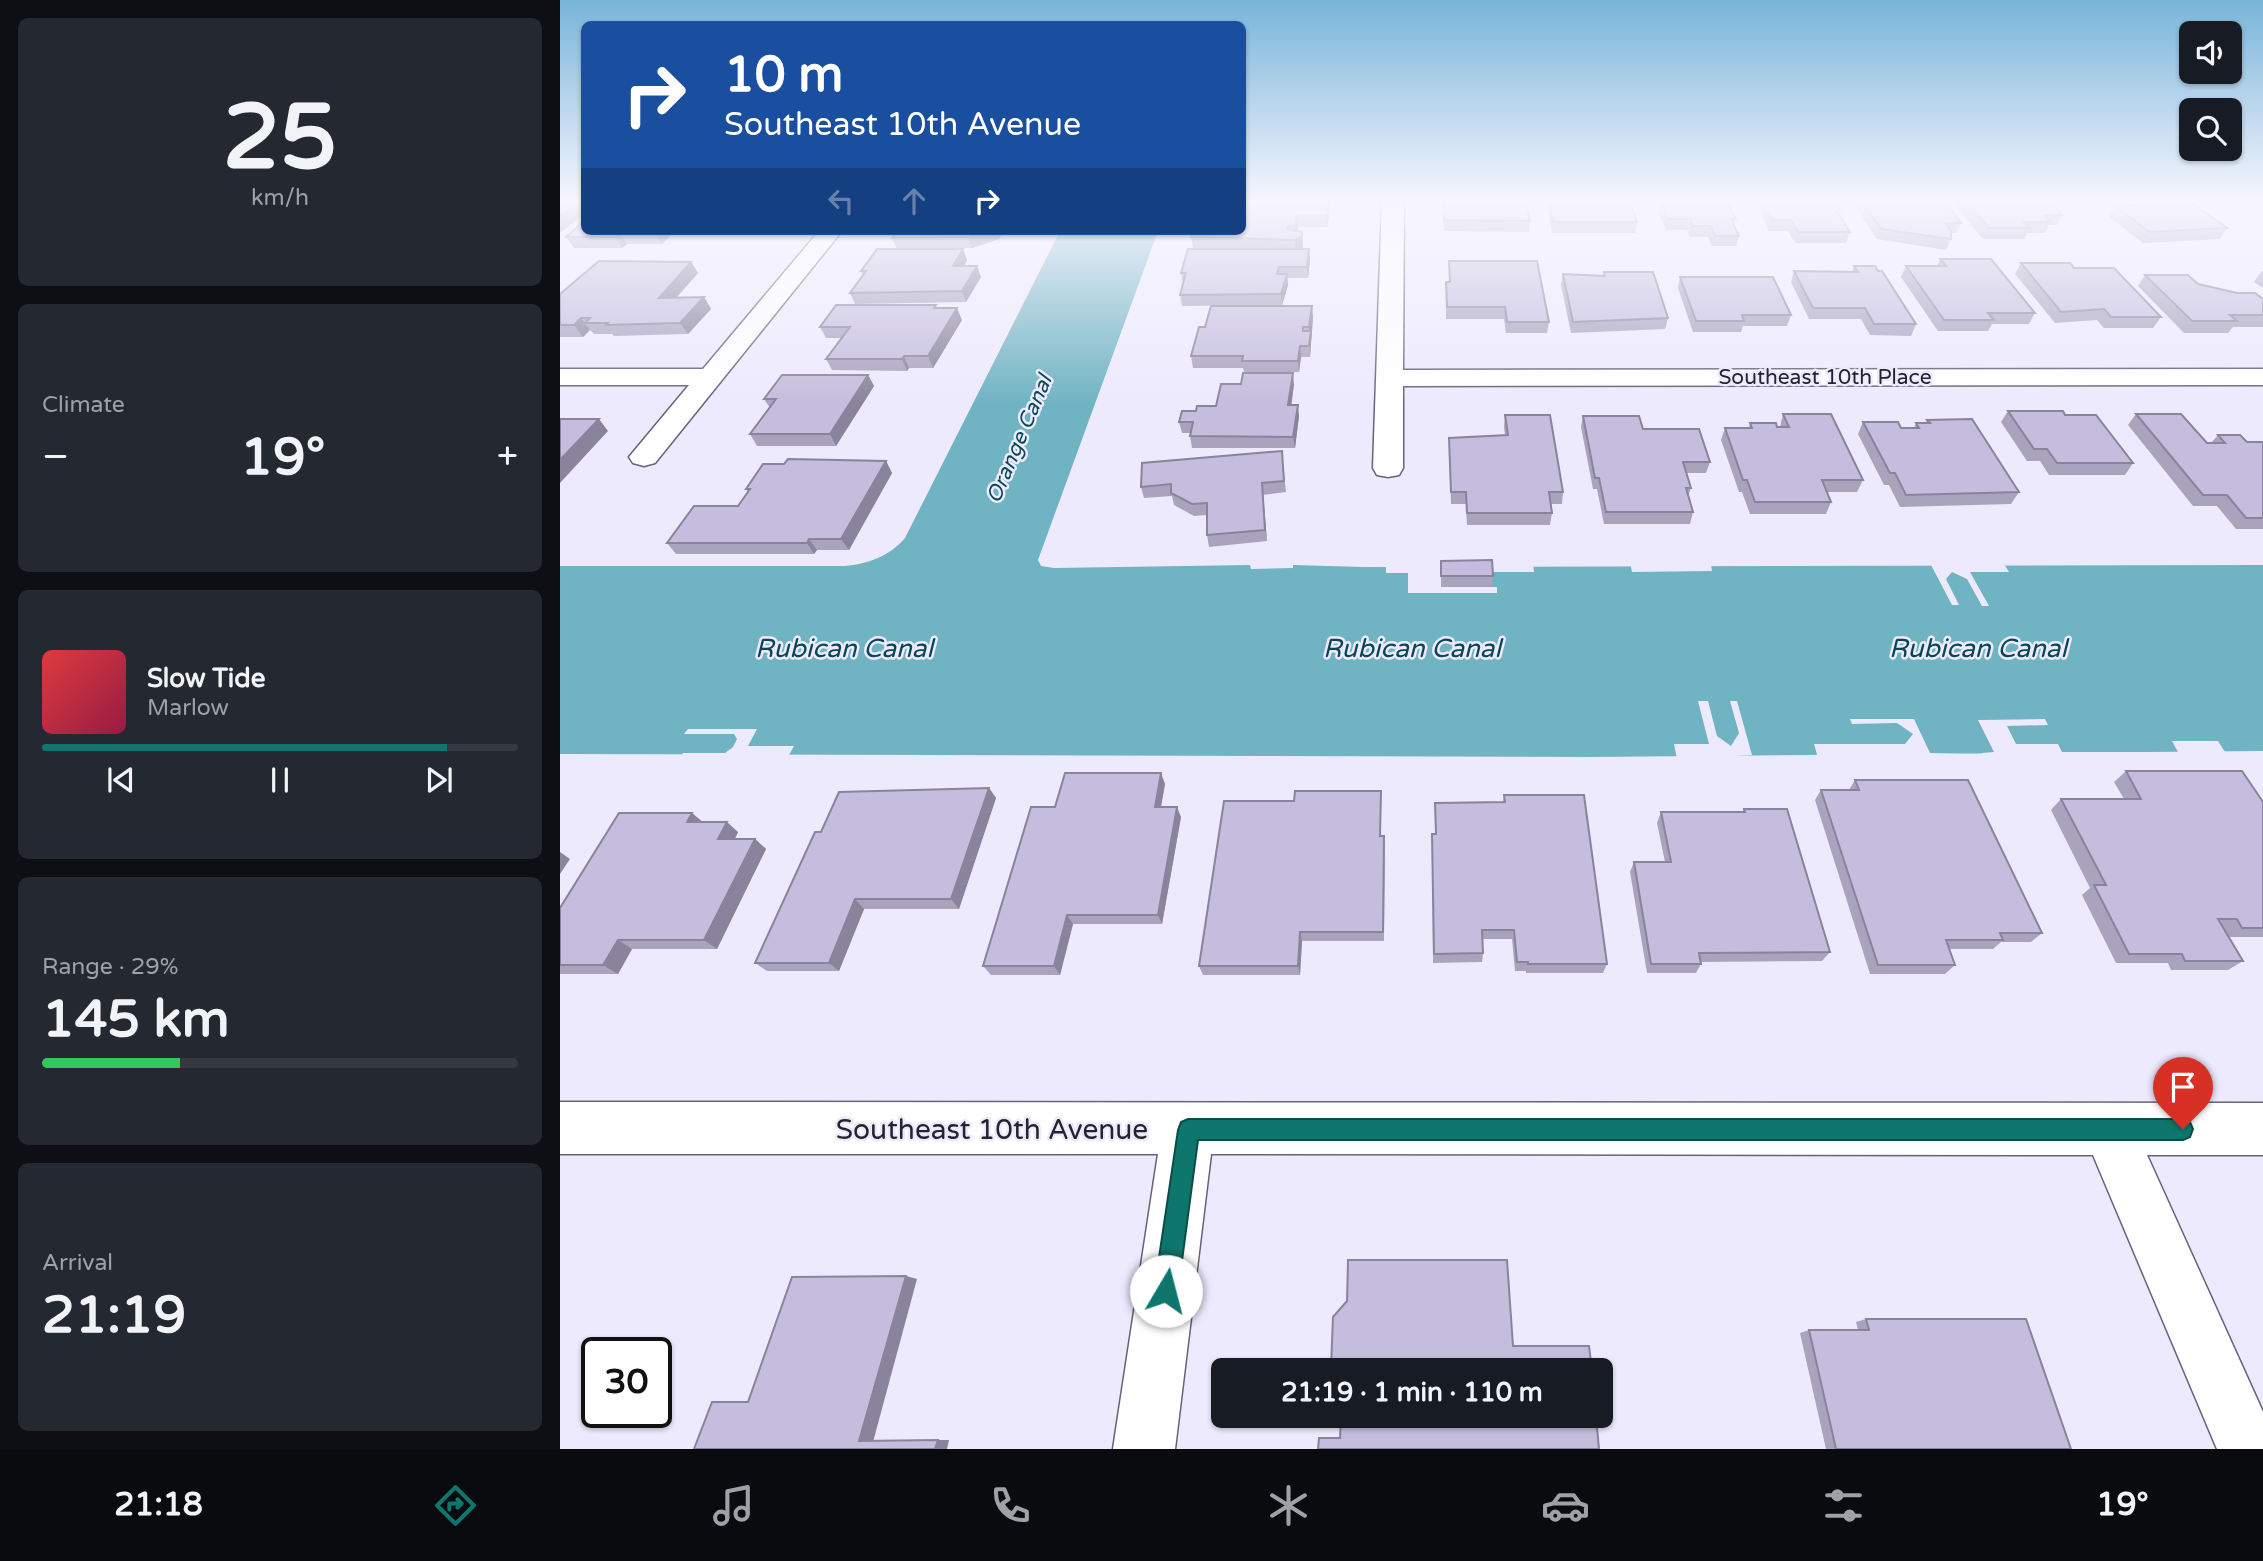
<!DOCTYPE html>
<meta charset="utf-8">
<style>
:root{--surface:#171b24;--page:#242831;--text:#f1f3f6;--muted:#9ea1a6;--line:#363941;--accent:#0f766e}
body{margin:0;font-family:"Varela Round",sans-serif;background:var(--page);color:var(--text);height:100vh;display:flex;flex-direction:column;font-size:26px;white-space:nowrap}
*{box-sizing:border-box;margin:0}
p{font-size:23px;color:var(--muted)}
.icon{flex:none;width:38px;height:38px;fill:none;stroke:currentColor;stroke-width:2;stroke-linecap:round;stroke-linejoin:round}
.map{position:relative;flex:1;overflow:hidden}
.panel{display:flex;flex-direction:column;gap:18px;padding:18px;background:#0d0f14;width:560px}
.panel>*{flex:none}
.guide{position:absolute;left:21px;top:21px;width:665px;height:214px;border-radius:10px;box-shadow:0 2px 5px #0004;background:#1a4fa0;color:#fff;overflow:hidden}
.tools{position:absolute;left:1619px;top:21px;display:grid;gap:14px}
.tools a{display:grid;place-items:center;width:63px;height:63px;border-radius:10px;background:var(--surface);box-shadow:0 2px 5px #0004;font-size:35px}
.speed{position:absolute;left:21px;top:1337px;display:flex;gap:14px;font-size:35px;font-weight:700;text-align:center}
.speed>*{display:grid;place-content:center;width:91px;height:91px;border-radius:50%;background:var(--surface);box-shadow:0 2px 5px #0004;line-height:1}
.speed .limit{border:4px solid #111;border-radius:10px;background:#fff;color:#111}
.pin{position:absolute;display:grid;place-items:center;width:60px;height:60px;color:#fff;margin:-72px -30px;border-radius:50% 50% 50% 0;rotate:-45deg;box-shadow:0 0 7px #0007}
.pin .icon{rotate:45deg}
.me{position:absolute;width:77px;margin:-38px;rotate:8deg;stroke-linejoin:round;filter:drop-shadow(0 0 5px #0008)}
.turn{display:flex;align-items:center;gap:24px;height:147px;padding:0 28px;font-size:32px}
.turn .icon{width:91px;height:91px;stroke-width:2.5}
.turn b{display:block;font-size:49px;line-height:60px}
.lanes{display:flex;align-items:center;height:66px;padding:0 28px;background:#0003;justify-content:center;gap:35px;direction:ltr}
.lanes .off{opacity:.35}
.big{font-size:52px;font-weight:800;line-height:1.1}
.panel .tile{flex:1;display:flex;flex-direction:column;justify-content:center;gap:10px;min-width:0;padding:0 24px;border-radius:10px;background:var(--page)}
.panel .dial{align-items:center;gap:0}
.dial b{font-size:91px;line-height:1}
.song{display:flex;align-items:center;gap:21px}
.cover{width:84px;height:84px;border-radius:10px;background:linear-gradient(135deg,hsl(0 70% 55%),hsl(340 70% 35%))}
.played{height:7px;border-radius:4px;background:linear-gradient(90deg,var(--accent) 85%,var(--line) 85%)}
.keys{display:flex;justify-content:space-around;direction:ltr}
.heat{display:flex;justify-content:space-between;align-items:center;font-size:38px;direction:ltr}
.charge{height:10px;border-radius:5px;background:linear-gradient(90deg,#34c759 29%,var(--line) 0)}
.trip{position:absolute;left:651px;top:1358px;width:402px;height:70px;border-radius:10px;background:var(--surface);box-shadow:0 2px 5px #0004;font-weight:800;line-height:70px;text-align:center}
.tab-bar{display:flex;height:112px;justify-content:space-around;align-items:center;background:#090b0e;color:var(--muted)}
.tab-bar .icon{width:49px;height:49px}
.tab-bar .current{color:var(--accent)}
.tab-bar b{font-size:32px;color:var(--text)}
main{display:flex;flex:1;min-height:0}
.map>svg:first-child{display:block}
</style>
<main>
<section class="panel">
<div class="tile dial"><b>25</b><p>km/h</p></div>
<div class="tile"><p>Climate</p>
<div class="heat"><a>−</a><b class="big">19°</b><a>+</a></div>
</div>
<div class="tile">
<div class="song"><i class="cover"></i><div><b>Slow Tide</b><p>Marlow</p></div></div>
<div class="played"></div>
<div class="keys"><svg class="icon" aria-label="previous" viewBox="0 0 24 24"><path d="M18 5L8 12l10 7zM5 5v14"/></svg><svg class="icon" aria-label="pause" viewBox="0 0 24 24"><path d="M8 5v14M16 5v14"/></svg><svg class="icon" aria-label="next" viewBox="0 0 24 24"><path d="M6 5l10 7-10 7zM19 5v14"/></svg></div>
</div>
<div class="tile"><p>Range · 29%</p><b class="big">145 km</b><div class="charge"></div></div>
<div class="tile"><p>Arrival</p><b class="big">21:19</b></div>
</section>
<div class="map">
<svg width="1703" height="1449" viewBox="0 0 1703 1449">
<rect width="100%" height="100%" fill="#eeeafe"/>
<path fill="#70b3c2" d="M500 231H598L478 560 481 566 494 568 690 565 691 569 733 568V565L803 567 1703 565V751L1029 757 0 754V566H285C308 564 330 556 345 538Z"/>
<g fill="#eeeafe">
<path d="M973 562 974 572H931L881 587H937V593H848V573H826V566H931V563Z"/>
<path d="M1070 562H1178L1179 565H1151L1152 571 1072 572Z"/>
<path d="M1405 562H1443L1449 572H1410L1429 606H1422L1407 579 1392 572 1386 579 1399 605H1392L1371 565H1406Z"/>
<path d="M1138 701H1148L1157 736 1171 746 1179 733 1170 701H1177L1192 755 1117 759 1114 744H1149Z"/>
<path d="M1290 719H1354L1370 753 1409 754 1411 757 1258 758 1254 744H1345L1353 734 1337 723 1292 724Z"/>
<path d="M1485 719 1488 725 1447 726 1456 744H1498L1502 752H1618L1612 741H1658L1667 755 1424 756 1422 753 1434 752 1418 720Z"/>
<path d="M128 729H197L188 746H234L228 757 121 756 123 753H165L173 747 177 739 174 734H124Z"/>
</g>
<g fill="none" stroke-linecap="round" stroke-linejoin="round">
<g stroke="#68617e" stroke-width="3">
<g id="minor">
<path d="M822 201H844L843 370 1703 369V385L843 386V468L839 475 828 477 817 475 813 468Z"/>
<path d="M259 231H282L95 463 84 466 73 463 69 457 129 385H0V369H143Z"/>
<path d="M0 1102 1703 1103V1155H1587L1703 1412V1449H1657L1533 1155 651 1154 615 1449H553L598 1154H0Z"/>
</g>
</g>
<use href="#minor" fill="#fff" fill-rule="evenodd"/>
</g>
<g fill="#a9a3be">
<path d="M769 201 770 211 767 227H738L737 231 742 232 743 243V248L739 249 750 260 748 278H727L728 285 722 305 622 306 620 295 623 284 621 273 698 249 633 248 631 237Z"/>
<path d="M883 201H966L970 221 969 232 884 231Z"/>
<path d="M986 201H1023V203H1036V201H1070L1077 222 1075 233H992Z"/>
<path d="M1135 201H1167L1176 219 1174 225 1179 236 1176 246H1152L1148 237H1130L1127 230H1106L1099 213 1101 202Z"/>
<path d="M1195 201H1274L1280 210 1278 214 1290 232 1286 243H1235L1228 231H1209Z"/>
<path d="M1299 201H1384L1401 223 1396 233H1391V239L1386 250 1317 239 1297 209Z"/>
<path d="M1397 201H1490L1502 215 1497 225H1489L1485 233H1467L1464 239H1423L1396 206Z"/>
<path d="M1578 201H1629L1667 228 1660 239 1583 243 1549 217 1555 206 1578 205 1577 204Z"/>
<path d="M24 231H115L102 244H67L62 248H14L6 237Z"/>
<path d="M338 231H443L439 239 412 248 337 249 332 238Z"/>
<path d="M403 249 407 260 404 266 421 277 406 302 295 304 290 293 303 276 301 271Z"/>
<path d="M1380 259 1475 313 1469 324H1432L1428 331H1378L1341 277 1346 266H1377Z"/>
<path d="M889 261 989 322 987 333H946L944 319H886V282H889Z"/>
<path d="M131 262 138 273 116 298 144 297 151 309 128 334 54 336 52 334H34L30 330 23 337H0V294Z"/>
<path d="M1461 263 1514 268 1601 317 1593 328H1544L1537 320 1495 323 1455 274Z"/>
<path d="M1294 266 1356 324 1351 336 1310 335 1301 319H1249L1231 282 1234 271 1292 272Z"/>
<path d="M1702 271H1703V288L1694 282Z"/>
<path d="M1044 272 1108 318 1105 329 1011 333 1001 285 1003 274 1044 276Z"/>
<path d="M1585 275 1638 284 1703 299V327H1673L1668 333H1624L1578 286Z"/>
<path d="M1120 277 1231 315 1227 326H1183L1181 332H1133L1118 288Z"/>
<path d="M377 308 402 320 373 368H349L347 371 272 370 266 359 281 338H266L260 327Z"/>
<path d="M753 317 750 357H741L739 372H684L683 368H633L631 356 645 327Z"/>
<path d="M308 375 314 386 276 446H197L190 434 210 408 204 399Z"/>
<path d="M734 384 731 405 739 416 735 448H632L630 436 631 433H622L619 422 656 406Z"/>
<path d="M1448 411 1505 415 1573 463 1565 475H1489L1480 461H1467L1441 422Z"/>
<path d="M1223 414 1303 480 1297 492H1267L1271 502 1266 514H1190L1182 492H1179L1161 440 1165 428H1189L1190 423 1220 427Z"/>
<path d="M1576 414 1647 443H1651L1658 435 1687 442H1703V529H1676L1657 506H1633L1568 425Z"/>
<path d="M945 415 1003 492 1002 504H991L992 513 990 525H907L906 504H891L889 438 945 436 944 427Z"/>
<path d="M1023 416 1083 429 1150 462 1146 473H1126L1131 488 1128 496 1133 512 1130 524H1044L1037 489H1033L1021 427Z"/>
<path d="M1367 420 1459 492 1451 504 1340 507 1329 485H1324L1298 434 1303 422 1341 428H1354L1356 423H1366Z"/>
<path d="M326 461 332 473 289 550H257L254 554H116L107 543 178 506 188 492 186 489 224 464Z"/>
<path d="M723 463 726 492 703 495 707 541 649 547 647 535V515L634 516 614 505 612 496 584 498 581 487Z"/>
<path d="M881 561 933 576 932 587H881Z"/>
<path d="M1566 771 1703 802V937H1669L1683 961 1668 970H1611L1608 963H1556L1522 895 1530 888 1491 810 1501 799H1564L1554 782Z"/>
<path d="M1295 780 1482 933 1471 942H1441L1433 949H1389L1395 965 1385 974H1310L1255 800 1261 790H1289Z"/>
<path d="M605 784 601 807 621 817 602 924H513L500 975H431L423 966 495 807Z"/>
<path d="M429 788 436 798 399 909H304L279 971H207L195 963 261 832Z"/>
<path d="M821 791V836L825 846 824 941H742L740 975H643L639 966 734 801Z"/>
<path d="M944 795 1047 964 1043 973H966V971H955L952 939H923V953L922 962 873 963 872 844 875 834V803L943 802Z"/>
<path d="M1184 809 1270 952 1262 961 1141 962V964L1136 973H1087L1070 872 1074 862H1105L1097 823 1101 812H1182Z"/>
<path d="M132 813 142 822 178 832 175 839H195L206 849 157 949H72L58 974H0V908Z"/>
<path d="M1306 1319 1511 1449H1266L1240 1333 1249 1330H1298L1296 1322Z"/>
<path d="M953 1346 773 1369 771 1367Z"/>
</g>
<g fill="#89849b">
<path d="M21 201H24V214L0 233V217Z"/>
<path d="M769 201 770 211 767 227 766 216Z"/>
<path d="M737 217 738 228 736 237 735 226Z"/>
<path d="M97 231H115L102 244 95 233Z"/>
<path d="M426 231H443L439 239 412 248 408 237Z"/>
<path d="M742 232 743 248 736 250 735 240Z"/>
<path d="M60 233 67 244 62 248 55 237Z"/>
<path d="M403 249 407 260 398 277 393 266Z"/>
<path d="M749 249 750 260 748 278 747 267Z"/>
<path d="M131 262 138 273 106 309 99 298Z"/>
<path d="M417 266 421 277 406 302 402 291Z"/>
<path d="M727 274 728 285 722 305 721 294Z"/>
<path d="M144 297 151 309 128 334 120 323Z"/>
<path d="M752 306 753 317 750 357 749 327Z"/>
<path d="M397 308 402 320 373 368 368 356Z"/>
<path d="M21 318 30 330 23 337 14 325Z"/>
<path d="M740 346 741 357 739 372 738 361Z"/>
<path d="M344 356 349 368 347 371 342 359Z"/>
<path d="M733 373 734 384 730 416 728 405Z"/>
<path d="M308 375 314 386 276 446 270 434Z"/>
<path d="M738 405 739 416 735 448 733 437Z"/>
<path d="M39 419 48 431 0 483V460Z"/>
<path d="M326 461 332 473 289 550 281 539Z"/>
<path d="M702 483 703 495 707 541 705 530Z"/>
<path d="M249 539 257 550 254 554 247 543Z"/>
<path d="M601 773 605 784 599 817 595 807Z"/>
<path d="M429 788 436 798 399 909 391 899Z"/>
<path d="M617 807 621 817 602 924 598 915Z"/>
<path d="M132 813 144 823 127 822Z"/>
<path d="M167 822 178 832 169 849 158 839Z"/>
<path d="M195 839 206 849 157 949 144 940Z"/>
<path d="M0 852 10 859 0 874Z"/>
<path d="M295 899 304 909 279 971 269 963Z"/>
<path d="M507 915 513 924 500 975 494 966Z"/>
<path d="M740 932 742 941 740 975 738 966Z"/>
<path d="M58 940 72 949 58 974 43 965Z"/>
<path d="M346 1276 357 1279 313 1442 299 1441Z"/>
<path d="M378 1440H389L387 1449H375Z"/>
</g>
<g fill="#c4bddd" stroke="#89849b" stroke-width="2">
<path d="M0 201H21L0 217Z"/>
<path d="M682 201H769L766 216H734L737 217 735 226H728V229L742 232V237L735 240 631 237 633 231H682Z"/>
<path d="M883 201H966L970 221 884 220Z"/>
<path d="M989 201H1023V203H1037V201H1070L1077 222H993Z"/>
<path d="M1141 201H1167L1176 219H1171L1179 236H1155L1151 226H1133L1130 219H1108L1101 202H1141Z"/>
<path d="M1202 201H1274L1280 210H1276L1290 232H1238L1231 220H1212Z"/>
<path d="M1303 201H1384L1401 223H1385L1391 231V239L1321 229Z"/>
<path d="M1406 201H1490L1502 215H1484L1491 222H1464L1470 228H1429Z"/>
<path d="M1594 201H1629L1667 228 1590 232 1555 206 1597 204Z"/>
<path d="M24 221V231H97L95 233H60L55 237H6Z"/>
<path d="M338 231H426L408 237 332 238Z"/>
<path d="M317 249H403L393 266H417L402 291 290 293 306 271H301Z"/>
<path d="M628 249H749L747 267H719L717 274H727L721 294 620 295 626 273H621Z"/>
<path d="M1380 259H1431L1475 313H1428L1434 320H1384L1346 266H1386Z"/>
<path d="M39 261 131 262 99 298 144 297 120 323 46 325 48 323H25L30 318H21L14 325H0V294Z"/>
<path d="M889 261H977L989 322H947L945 307H887L886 282H890Z"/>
<path d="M1461 263H1510L1514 268H1554L1601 317H1551L1544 309 1501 312Z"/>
<path d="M1294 266H1315L1318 271H1322L1356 324H1314L1305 308H1253L1234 271 1298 272Z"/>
<path d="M1044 272H1093L1108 318 1013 322 1003 274 1045 276Z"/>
<path d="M1585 275H1628L1638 284 1677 293H1695L1703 299V315H1670L1677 321H1632Z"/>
<path d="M1120 277H1213L1231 315H1182L1184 321H1136Z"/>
<path d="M276 305H376L374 308H397L368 356H344L342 359H266L290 327H260Z"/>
<path d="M651 306H752L749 327H743V331H751L749 346H740L738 361H682L683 356H631L639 327H645Z"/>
<path d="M683 373H733L728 405H738L733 437 630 436 633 422H619L622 411H636L637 406H656L661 384H681Z"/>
<path d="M222 375H308L270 434H190L216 399H204Z"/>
<path d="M1448 411H1503L1505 415H1536L1573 463H1497L1487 449H1474Z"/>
<path d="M1223 414H1271L1303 480H1262L1271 502H1195L1187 480H1183L1165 428H1192L1190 423H1216L1217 427H1229Z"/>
<path d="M1576 414H1621L1647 443H1665L1658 435H1680L1687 442H1703V518H1686L1667 495H1643Z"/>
<path d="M945 415H990L1003 492H989L992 513H907L906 492H891L889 438 948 435Z"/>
<path d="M1023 416H1079L1083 429H1139L1150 462H1123L1131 488H1126L1133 512H1046L1039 478H1035Z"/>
<path d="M0 419H39L0 460Z"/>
<path d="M1412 419 1459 492 1346 495 1335 473H1330L1303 422H1338L1341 428H1359L1356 423H1370L1367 420Z"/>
<path d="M722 451 724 481 702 483 705 530 647 535V503L632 504 611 493V484L581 487 582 463Z"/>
<path d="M228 459 326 461 281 539H249L247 543H107L134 506H178L190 489H186L203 464H224Z"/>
<path d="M932 560 933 576H881V561Z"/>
<path d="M1566 771H1682L1703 802V928H1682L1677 919H1658L1683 961H1625L1622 954H1569L1534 885H1546L1501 799H1581Z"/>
<path d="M505 773H601L595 807H617L598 915H507L494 966H423L471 807H495Z"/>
<path d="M1295 780H1408L1482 933H1440L1443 940H1386L1395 965H1318L1261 790H1299Z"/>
<path d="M429 788 391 899H295L269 963H195L255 832H261L279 792Z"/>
<path d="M735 791H821L820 836H824L823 932H740L738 966H639L664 801H734Z"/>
<path d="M944 795H1024L1047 964H968V962H957L954 930H922L923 953 874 954 872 834H876L875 803 945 802Z"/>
<path d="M1184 809H1227L1270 952 1139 953 1141 964H1091L1074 862H1111L1101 812H1185Z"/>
<path d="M59 813H132L127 822H167L158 839H195L144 940H58L43 965H0V908Z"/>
<path d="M788 1260H947L953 1346H1029L1032 1370H783V1365L771 1367 773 1317 787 1301Z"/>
<path d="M346 1276 299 1441 378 1440 375 1449H134L152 1402H188L232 1277Z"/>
<path d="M1306 1319H1466L1511 1449H1276L1249 1330H1309Z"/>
<path d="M781 1416H1036L1039 1449H758L759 1438H780Z"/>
</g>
<linearGradient id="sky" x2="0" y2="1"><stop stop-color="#78b4d9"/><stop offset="0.5" stop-color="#f7f6ff"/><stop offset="1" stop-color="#f7f6ff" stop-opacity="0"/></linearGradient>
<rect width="1703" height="404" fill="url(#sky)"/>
<path fill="#0f766e" stroke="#0a4d48" stroke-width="2" d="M628 1119H1623L1630 1122 1633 1129 1630 1137 1623 1140H638L618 1291 614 1299 606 1303 598 1299 594 1291 618 1130 621 1122Z"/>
<g text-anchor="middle" stroke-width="5" stroke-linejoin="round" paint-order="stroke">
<g font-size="21" fill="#25232f" stroke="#eeeafe">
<text x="1265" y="384">Southeast 10th Place</text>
</g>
<g font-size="21" font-style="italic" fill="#084752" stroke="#eeeafe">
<text transform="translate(459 439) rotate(-67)" y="7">Orange Canal</text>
</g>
<g font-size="26" font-style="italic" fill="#084752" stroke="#eeeafe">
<text x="284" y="657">Rubican Canal</text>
<text x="852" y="657">Rubican Canal</text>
<text x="1418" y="657">Rubican Canal</text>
</g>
<g font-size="28" fill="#25232f" stroke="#eeeafe">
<text x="432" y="1139">Southeast 10th Avenue</text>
</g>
</g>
</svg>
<div class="tools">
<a><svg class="icon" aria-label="sound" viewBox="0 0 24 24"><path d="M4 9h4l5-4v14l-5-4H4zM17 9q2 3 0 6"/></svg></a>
<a><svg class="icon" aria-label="search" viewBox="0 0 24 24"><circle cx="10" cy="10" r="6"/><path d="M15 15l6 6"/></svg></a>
</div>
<div class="speed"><div class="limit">30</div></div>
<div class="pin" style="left:1623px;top:1129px;background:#d93025"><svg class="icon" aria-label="arrive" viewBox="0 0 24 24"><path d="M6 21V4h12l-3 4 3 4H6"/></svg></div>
<svg class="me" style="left:606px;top:1291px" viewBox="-20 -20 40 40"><circle r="19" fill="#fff"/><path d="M0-13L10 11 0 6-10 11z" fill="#0f766e"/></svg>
<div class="trip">21:19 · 1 min · 110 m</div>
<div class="guide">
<div class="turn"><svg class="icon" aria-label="right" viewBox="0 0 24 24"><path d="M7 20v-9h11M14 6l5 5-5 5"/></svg><div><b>10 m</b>Southeast 10th Avenue</div></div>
<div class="lanes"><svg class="icon off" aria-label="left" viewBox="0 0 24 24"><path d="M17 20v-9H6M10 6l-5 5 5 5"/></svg><svg class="icon off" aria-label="ahead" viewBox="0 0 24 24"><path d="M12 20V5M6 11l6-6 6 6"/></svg><svg class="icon" aria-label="right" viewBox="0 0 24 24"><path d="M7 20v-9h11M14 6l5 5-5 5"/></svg></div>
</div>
</div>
</main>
<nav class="tab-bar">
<b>21:18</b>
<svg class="icon current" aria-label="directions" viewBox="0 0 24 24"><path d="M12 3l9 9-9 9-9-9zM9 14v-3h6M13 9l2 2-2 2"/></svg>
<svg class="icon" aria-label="music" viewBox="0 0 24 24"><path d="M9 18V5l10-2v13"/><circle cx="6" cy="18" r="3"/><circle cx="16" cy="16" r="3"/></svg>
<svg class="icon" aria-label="phone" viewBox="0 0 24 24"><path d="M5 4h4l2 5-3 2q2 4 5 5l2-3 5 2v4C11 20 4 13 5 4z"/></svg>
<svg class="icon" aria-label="climate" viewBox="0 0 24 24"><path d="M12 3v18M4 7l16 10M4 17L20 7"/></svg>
<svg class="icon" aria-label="car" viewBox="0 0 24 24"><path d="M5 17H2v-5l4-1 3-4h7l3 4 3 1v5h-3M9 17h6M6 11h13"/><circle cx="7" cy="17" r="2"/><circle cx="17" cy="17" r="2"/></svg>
<svg class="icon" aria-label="filters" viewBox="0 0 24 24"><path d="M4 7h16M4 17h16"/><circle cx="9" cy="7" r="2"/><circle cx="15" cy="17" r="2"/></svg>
<b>19°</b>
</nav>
